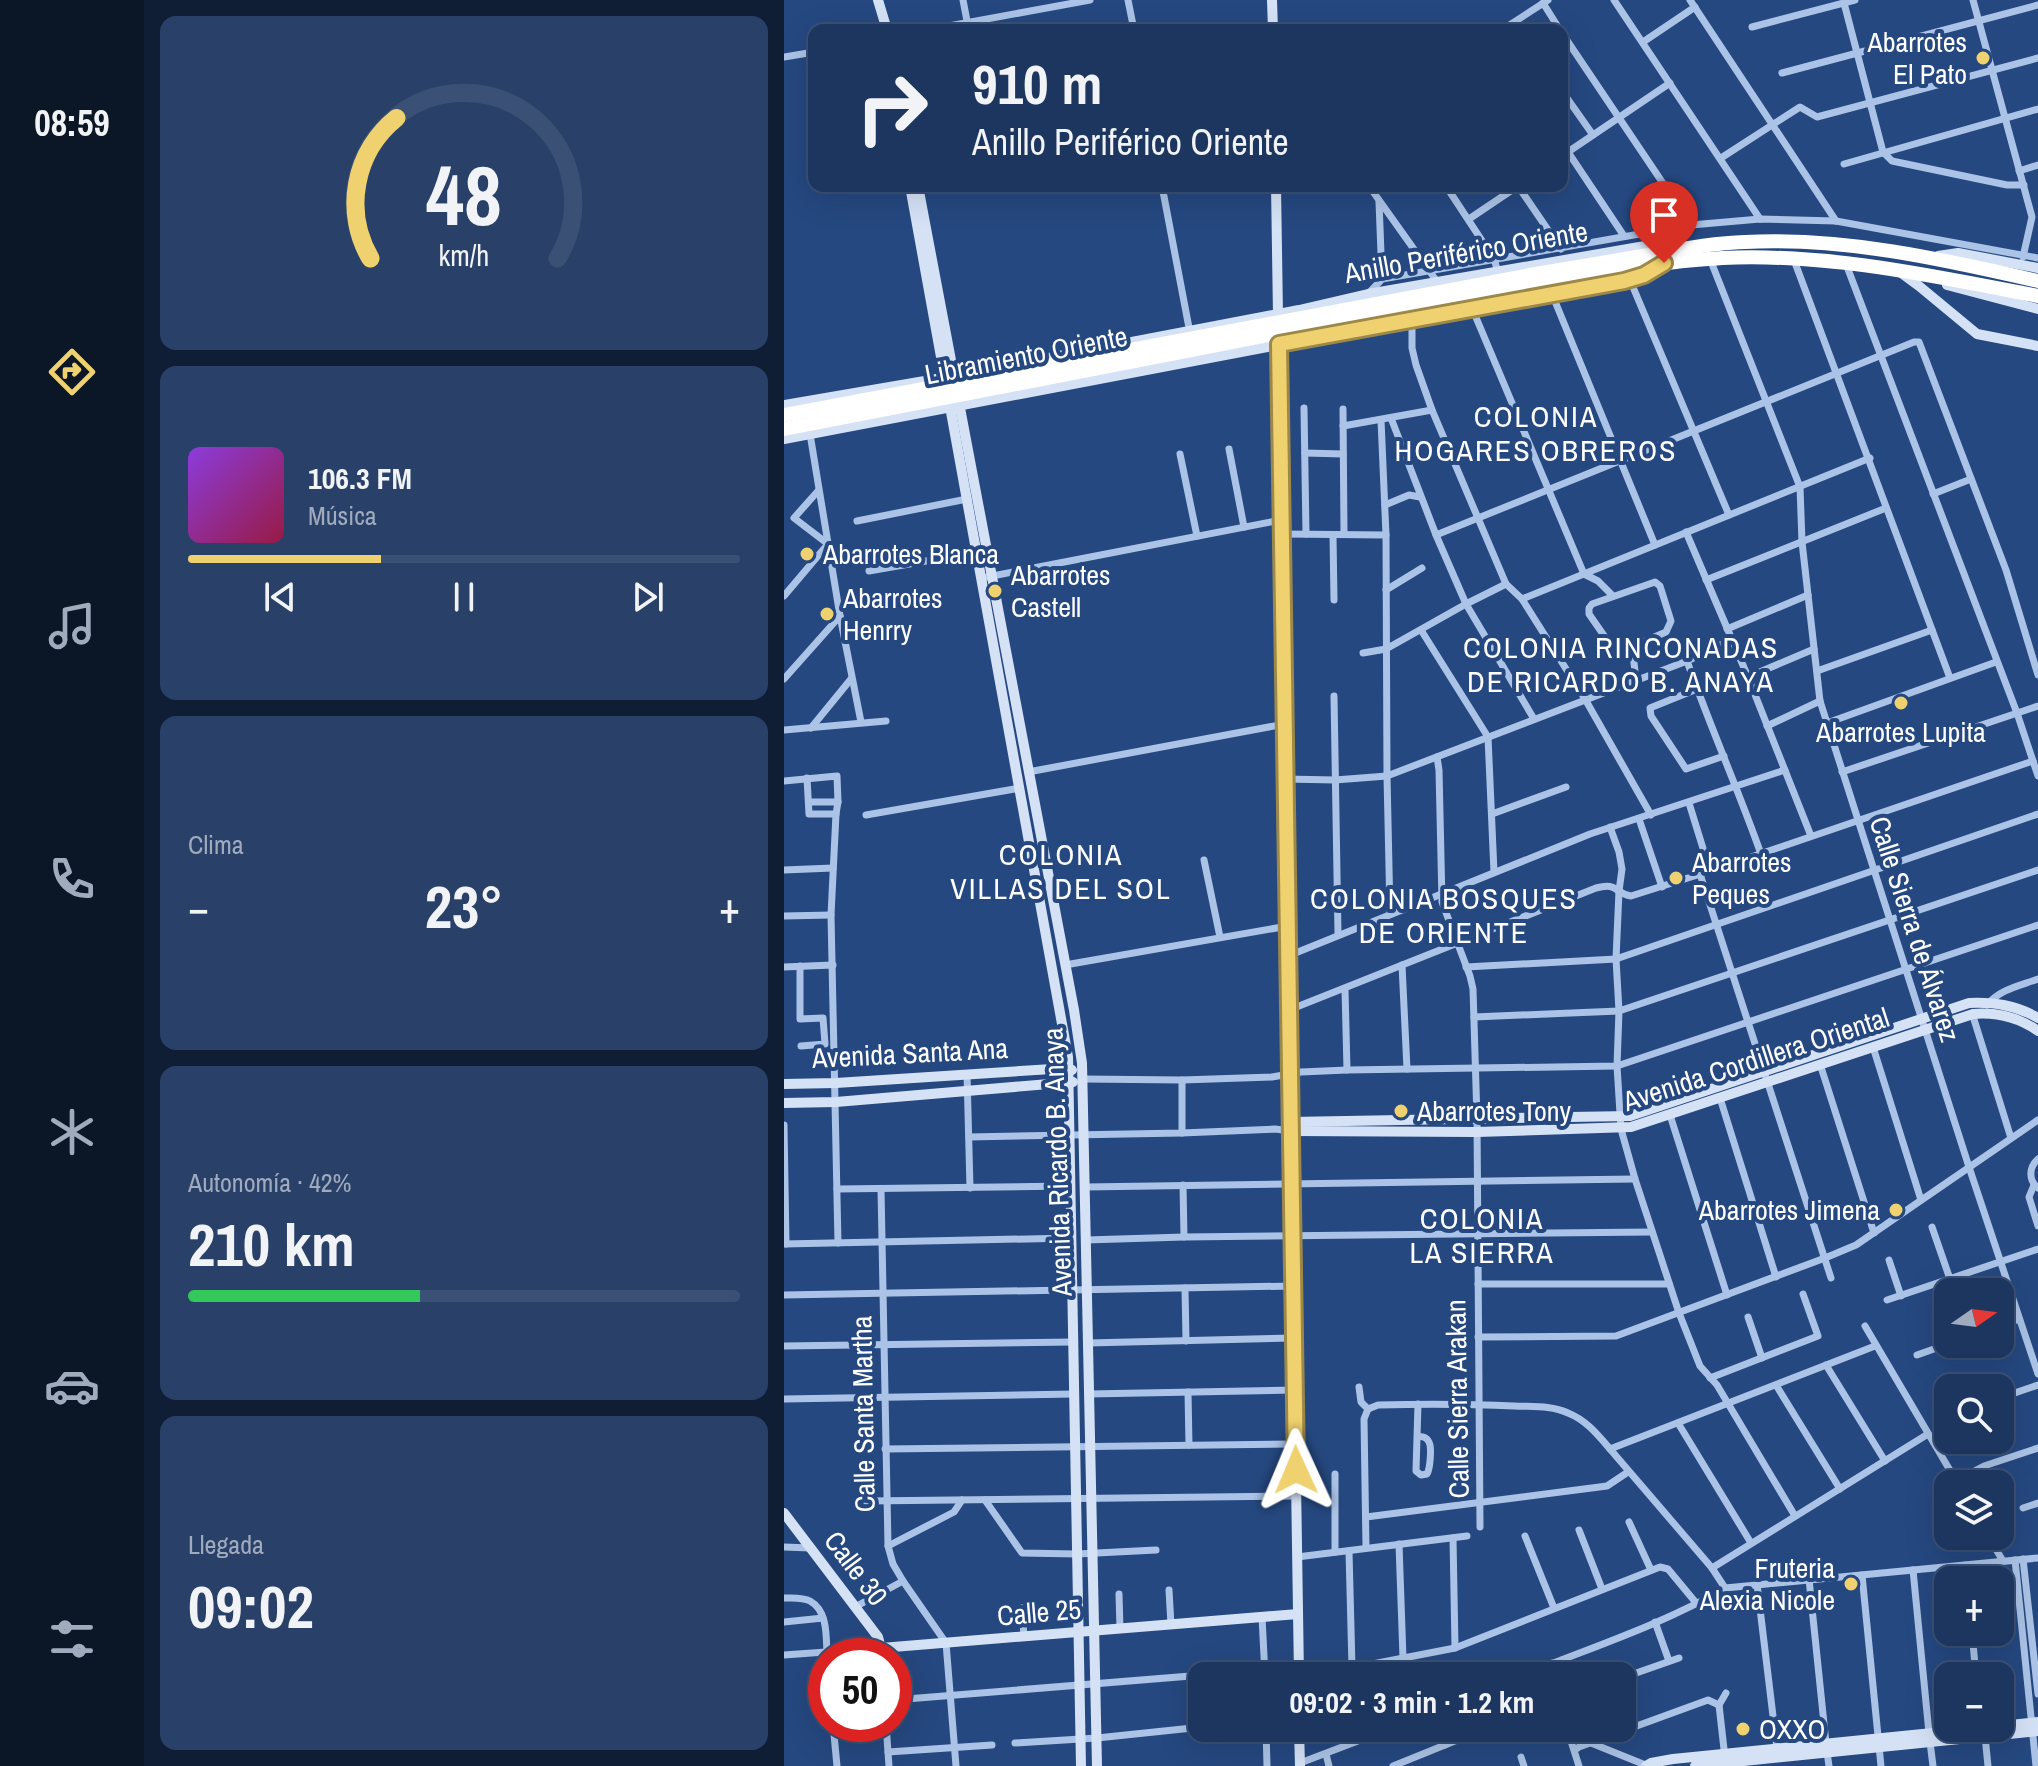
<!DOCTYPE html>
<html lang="es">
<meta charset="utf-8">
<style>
:root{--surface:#1c3660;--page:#294169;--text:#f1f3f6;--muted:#a0abbd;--line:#3a5075;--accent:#f0d16f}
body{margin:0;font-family:"Archivo Narrow",sans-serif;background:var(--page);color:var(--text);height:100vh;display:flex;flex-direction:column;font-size:30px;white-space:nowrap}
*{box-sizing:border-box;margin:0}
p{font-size:26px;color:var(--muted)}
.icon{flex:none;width:44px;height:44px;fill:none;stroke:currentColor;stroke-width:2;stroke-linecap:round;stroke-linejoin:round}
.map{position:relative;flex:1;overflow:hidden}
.sheet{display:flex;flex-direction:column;gap:16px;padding:16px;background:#0f1e35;width:640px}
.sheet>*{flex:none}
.banner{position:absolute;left:24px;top:24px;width:760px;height:168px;border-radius:16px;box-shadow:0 8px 32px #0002,0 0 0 2px var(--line);background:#1c3660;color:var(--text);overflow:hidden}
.needle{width:52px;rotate:76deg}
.fabs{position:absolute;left:1150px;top:1278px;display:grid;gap:16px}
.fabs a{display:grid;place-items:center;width:80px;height:80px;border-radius:16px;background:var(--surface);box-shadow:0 8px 32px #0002,0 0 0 2px var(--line);font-size:40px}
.speed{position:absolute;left:24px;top:1638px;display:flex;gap:16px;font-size:40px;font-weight:700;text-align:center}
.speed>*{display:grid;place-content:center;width:104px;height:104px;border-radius:50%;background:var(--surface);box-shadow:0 8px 32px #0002,0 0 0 2px var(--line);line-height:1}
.speed .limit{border:12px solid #d22;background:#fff;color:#111}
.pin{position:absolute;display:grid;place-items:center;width:68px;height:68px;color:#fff;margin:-82px -34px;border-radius:50% 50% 50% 0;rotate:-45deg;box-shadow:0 0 8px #0007}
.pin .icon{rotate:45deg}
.me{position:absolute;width:88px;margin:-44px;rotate:359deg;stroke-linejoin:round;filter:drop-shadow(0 0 6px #0008)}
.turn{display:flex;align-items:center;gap:28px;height:168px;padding:0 32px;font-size:36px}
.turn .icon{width:104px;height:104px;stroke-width:2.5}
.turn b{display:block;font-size:56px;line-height:68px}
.big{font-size:60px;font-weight:700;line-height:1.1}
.sheet .tile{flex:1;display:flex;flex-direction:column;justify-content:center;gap:12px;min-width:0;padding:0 28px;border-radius:16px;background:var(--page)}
.sheet .dial{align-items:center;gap:0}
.dial svg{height:208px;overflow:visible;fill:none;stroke:var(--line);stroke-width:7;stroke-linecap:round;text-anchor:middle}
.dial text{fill:var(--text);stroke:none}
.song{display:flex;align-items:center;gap:24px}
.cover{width:96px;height:96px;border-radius:12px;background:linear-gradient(135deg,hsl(270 70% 55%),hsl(340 70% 35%))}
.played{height:8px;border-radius:4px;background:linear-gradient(90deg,var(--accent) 35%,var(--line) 35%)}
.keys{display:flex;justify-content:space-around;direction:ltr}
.heat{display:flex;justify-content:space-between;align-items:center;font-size:44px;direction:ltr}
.charge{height:12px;border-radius:6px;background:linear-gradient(90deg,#34c759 42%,var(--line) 0)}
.trip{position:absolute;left:404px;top:1662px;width:448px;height:80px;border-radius:16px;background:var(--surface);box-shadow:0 8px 32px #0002,0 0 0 2px var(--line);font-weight:700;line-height:80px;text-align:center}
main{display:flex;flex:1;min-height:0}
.menu{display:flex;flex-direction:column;width:144px;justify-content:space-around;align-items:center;background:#0b1626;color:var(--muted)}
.menu .icon{width:56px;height:56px}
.menu .current{color:var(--accent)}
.menu b{font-size:36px;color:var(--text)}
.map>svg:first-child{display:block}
</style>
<main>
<nav class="menu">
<b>08:59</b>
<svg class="icon current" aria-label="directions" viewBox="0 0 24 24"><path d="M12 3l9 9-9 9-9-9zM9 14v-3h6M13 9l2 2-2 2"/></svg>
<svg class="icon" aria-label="music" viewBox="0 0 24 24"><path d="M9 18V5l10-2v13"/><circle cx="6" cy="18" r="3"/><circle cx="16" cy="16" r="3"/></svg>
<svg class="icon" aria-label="phone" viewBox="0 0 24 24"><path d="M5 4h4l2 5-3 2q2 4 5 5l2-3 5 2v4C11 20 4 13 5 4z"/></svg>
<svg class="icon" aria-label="climate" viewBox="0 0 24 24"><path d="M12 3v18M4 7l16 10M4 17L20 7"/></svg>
<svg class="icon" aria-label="car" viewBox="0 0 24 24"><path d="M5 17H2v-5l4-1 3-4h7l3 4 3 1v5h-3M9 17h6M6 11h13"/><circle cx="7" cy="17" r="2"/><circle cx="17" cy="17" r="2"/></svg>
<svg class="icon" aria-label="filters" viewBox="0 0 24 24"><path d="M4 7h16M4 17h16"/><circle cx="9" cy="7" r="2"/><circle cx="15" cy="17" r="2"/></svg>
</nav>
<section class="sheet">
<div class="tile dial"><svg viewBox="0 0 100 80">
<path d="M14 69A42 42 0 1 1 86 69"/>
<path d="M14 69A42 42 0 0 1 24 15" stroke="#f0d16f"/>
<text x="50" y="56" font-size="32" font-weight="700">48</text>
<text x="50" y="72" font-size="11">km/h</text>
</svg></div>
<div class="tile">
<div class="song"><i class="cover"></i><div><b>106.3 FM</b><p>Música</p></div></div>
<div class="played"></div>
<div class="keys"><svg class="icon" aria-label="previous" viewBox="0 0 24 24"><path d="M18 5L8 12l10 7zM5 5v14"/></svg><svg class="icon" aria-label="pause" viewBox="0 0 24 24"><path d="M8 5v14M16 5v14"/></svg><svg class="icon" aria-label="next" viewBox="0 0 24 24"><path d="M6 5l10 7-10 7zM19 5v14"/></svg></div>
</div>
<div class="tile"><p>Clima</p>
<div class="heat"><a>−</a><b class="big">23°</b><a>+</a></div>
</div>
<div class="tile"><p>Autonomía · 42%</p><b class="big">210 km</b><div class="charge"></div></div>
<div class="tile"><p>Llegada</p><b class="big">09:02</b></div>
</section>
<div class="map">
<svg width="1254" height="1766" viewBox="0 0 1254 1766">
<rect width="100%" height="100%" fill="#254880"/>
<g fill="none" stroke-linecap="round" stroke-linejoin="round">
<g stroke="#abc3e6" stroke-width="7">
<path d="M179 0 183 21"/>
<path d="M344 0 350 30"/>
<path d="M830 0 976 219"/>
<path d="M906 0 1052 221"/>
<path d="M1189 0 1248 217 1239 257"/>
<path d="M759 3 776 30"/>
<path d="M1060 3 1099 152"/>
<path d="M968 27 1071 0"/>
<path d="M143 30 306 0"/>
<path d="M718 30 764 0"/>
<path d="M778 33 907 225"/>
<path d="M859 42 911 7"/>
<path d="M0 57 30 52"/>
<path d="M998 73 1254 5"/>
<path d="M778 91 809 135"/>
<path d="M778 143 840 236"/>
<path d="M1099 152 1108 161 1223 185H1240"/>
<path d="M778 156 886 83"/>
<path d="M937 158 1016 107 1033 117 1254 58"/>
<path d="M1060 164 1254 109"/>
<path d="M1235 171 1254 165"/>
<path d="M378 186 406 333"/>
<path d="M585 186 654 283"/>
<path d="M662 186 710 259 714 272"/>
<path d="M595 202 598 279"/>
<path d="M685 219 734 186 777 249"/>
<path d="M926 259 1016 487 1018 542 1036 701 1185 1167 1254 1374"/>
<path d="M1010 260 1166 678"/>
<path d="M1062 264 1233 713 1254 776"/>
<path d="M846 280 945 515"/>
<path d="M585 293 598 279 907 225 976 219 1052 221 1254 258"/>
<path d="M768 294 871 545"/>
<path d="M688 308 800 574 814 581 829 596"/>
<path d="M628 320V348L632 365 648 410 722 584 738 599 801 699 867 815"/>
<path d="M520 408 522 534"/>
<path d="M559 409 560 534"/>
<path d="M607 418 652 535 682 604 750 719"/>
<path d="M597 420 602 535 603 776 606 913"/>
<path d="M559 426 648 410"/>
<path d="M26 434 56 616 77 722"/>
<path d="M445 449 460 527"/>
<path d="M521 453 559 454"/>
<path d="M396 454 413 536"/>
<path d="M1149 494 1187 479"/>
<path d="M601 505 625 495 636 497"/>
<path d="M73 521 183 499"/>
<path d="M902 532 964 677 1027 836"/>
<path d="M498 534 602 535"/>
<path d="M549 535 550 600"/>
<path d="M652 535 1130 342H1135L1222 570 1254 675"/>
<path d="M85 571 194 552"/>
<path d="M198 578 497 520"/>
<path d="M922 580 1102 508"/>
<path d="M871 582 876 586 887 621 882 632 836 652 830 650 805 614V608L808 604Z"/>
<path d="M602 590 638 568"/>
<path d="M0 596 44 544 10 518 34 491"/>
<path d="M738 599 1086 458"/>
<path d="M943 629 1024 595"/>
<path d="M637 630 704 737 710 872"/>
<path d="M848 646 852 680"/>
<path d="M579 653 602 649 682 604 722 584"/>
<path d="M903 661C926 726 954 789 977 854"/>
<path d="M1033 671 1148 630"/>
<path d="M964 677 1030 649"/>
<path d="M0 679 56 616"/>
<path d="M913 689 866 708 867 716 902 769 940 756"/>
<path d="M550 696 554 934"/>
<path d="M1043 723 1212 662"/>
<path d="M983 726 1036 701"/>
<path d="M27 728 67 679"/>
<path d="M0 730 102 721"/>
<path d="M653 757 655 770 658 902 686 976 689 989 693 1119 696 1527"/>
<path d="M244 772 501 724"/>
<path d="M1058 772 1254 706"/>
<path d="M23 778 25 814H52"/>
<path d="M501 779 551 780 603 776 903 661 947 640"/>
<path d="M0 781 53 776 54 802 52 814 47 915 54 1243"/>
<path d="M25 802H54"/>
<path d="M905 803 926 871"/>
<path d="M708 814 782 787"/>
<path d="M82 815 236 788"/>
<path d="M855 819 878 887"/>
<path d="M826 827 835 852 838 869 835 891 832 959 835 1011 833 1066 837 1129 851 1179 895 1313 916 1366 933 1385 1011 1516"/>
<path d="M420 860 436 937"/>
<path d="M0 870 49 868"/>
<path d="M916 874 1047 1278"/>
<path d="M0 916 47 915"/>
<path d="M504 956 806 834 1001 770"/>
<path d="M281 965 504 926"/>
<path d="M618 965 623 1069"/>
<path d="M16 966V1019L39 1018 41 1044 17 1046"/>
<path d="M0 967 49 965"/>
<path d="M682 967 832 959 1254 814"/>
<path d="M561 989 563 1070"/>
<path d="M1203 1005C1216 989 1235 986 1254 979"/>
<path d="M505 1010 812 888C834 882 830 893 847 896L926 871 1249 761"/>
<path d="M1188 1013 1227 1138"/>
<path d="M690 1017 835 1011 1254 870"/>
<path d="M1089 1047 1137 1200"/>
<path d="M1036 1064 1090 1233"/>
<path d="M183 1074 186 1188"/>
<path d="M299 1079 398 1080 488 1077 517 1072 563 1070 833 1066 1254 925"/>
<path d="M398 1080V1133"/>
<path d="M936 1098 992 1277"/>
<path d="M886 1115 943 1295"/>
<path d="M0 1125 2 1244"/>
<path d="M185 1137 398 1133 491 1129 507 1131"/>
<path d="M1254 1159C1245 1167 1244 1180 1254 1188"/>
<path d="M399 1185 400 1237"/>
<path d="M1250 1185 1245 1197 1254 1226"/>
<path d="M301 1187 851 1179"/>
<path d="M53 1189 286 1186"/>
<path d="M97 1189 104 1546 109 1564 119 1581 162 1643 172 1766"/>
<path d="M1148 1227 1166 1279"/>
<path d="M302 1240 400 1237 868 1232"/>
<path d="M0 1244 287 1238"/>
<path d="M1105 1260 1117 1296"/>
<path d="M694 1284H885"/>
<path d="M401 1288 402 1341"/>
<path d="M0 1295 509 1286"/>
<path d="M1103 1300 1254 1249"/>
<path d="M964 1317 978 1358"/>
<path d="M1081 1326 1174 1484"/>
<path d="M1216 1326 1235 1319"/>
<path d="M694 1337 832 1336 1041 1258 1072 1245 1254 1120"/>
<path d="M304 1343 510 1338"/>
<path d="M0 1346 289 1342"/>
<path d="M1133 1355 1164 1344"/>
<path d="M1042 1365 1101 1461"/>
<path d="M926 1378 1034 1336 1019 1294"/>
<path d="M992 1385 1056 1489"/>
<path d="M575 1387 577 1402 584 1409"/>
<path d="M404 1392 405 1445"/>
<path d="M305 1394 511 1390"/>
<path d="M1216 1398 1254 1385"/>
<path d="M0 1399 290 1394"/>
<path d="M584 1409 594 1405C639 1404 684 1404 730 1406 748 1407 767 1405 784 1413 802 1420 814 1435 826 1449L928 1568 941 1588"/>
<path d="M894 1423 967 1543"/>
<path d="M634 1436C639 1437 643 1437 645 1442 648 1448 646 1469 643 1474L637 1475 632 1471 634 1404"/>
<path d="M101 1449 511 1444"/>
<path d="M826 1449 1091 1346"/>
<path d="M551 1474V1552"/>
<path d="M1172 1481 1200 1466 1254 1448"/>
<path d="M201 1500 238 1553 293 1554 372 1550"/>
<path d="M82 1501 512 1496"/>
<path d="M1239 1508 1254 1503"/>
<path d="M582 1517 823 1486 844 1472"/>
<path d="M845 1522 867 1570"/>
<path d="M795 1530 818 1589"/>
<path d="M741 1536 770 1608"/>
<path d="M1204 1536 1219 1561"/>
<path d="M669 1538 671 1648"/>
<path d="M615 1544 619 1658"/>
<path d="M104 1546 170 1512 178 1500"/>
<path d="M0 1547 26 1548"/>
<path d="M582 1548 580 1419 584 1409"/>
<path d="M565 1551 568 1668"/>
<path d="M513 1557 683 1536"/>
<path d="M1239 1559 1254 1694"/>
<path d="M1231 1560 1252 1766"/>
<path d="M1182 1565 1183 1580"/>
<path d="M928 1568 1144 1434"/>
<path d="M1129 1570 1145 1733"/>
<path d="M1078 1575 1097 1766"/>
<path d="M1025 1579 1042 1743"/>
<path d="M973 1584 993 1749"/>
<path d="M385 1590 387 1625"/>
<path d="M335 1594 336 1629"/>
<path d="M0 1598C8 1598 19 1597 26 1601 44 1611 42 1636 43 1654"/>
<path d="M71 1607 119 1581"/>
<path d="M238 1608 240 1637"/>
<path d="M478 1617 481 1676"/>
<path d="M0 1622 39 1618"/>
<path d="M871 1622 885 1661"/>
<path d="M1188 1632 1192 1676"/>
<path d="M0 1655 97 1648 98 1656"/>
<path d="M778 1660 784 1676"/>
<path d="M768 1663 772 1676"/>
<path d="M515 1676 568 1668 671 1648 876 1567 884 1569 913 1604"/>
<path d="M737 1676C805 1648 878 1625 941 1588L1254 1558"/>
<path d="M838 1678 895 1658"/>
<path d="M110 1700 481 1670"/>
<path d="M935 1705 941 1758"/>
<path d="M935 1705 942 1693"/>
<path d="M49 1724 53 1766"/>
<path d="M102 1724 105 1766"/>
<path d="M482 1728 483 1766"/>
<path d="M654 1728 661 1745"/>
<path d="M668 1728 672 1740"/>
<path d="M785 1735 795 1766"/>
<path d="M1201 1736 1204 1766"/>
<path d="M1146 1742 1149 1766"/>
<path d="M231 1743 313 1738 418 1727"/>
<path d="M807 1743 864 1766"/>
<path d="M791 1750 795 1747 924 1700 935 1705"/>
<path d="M104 1752 208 1745"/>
<path d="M1043 1752 1045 1766"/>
<path d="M542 1754 545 1766"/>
<path d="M737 1757 740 1766"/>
<path d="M516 1763 608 1728"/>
<path d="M609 1766 703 1728"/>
</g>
<g stroke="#d5e2f6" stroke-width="10">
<path d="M94 0 103 30"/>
<path d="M488 0 489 30"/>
<path d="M126 186 284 1057 297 1766"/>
<path d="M134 186 290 1010 298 1063 313 1766"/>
<path d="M492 186 515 1676"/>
<path d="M1154 256 1174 253 1254 268"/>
<path d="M1116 272 1135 286 1193 334 1254 346"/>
<path d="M1163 285 1254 309"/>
<path d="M191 372 515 310 584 294 861 246 879 251"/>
<path d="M0 405 164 377"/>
<path d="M0 439 688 308 840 281 860 275 872 268"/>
<path d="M0 1084 52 1083 284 1068 288 1070"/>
<path d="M0 1103 52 1102 289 1082"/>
<path d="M506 1122 846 1116 1185 1003C1210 1002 1232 1005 1254 1018"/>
<path d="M507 1131 693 1132 847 1127 1189 1014C1213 1012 1234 1017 1254 1031"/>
<path d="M0 1513 94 1637 97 1648 514 1614"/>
<path d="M1216 1726 1254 1722"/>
<path d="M515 1728 516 1766"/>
<path d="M862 1766 867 1763 889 1759 1198 1728"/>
<path d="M911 1766 1254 1731"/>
</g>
<g stroke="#fff" stroke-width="14">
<path d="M864 255C895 249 929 243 961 242 1060 237 1158 259 1254 281"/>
<path d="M865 266C889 261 913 260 938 258 1045 253 1149 276 1254 296"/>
</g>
<g stroke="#fff" stroke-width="14">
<path d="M0 415 746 275 864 255"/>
<path d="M0 429 495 333 865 266"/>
</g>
</g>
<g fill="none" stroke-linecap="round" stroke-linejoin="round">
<g stroke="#9c8848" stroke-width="20">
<path id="route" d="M512 1470 495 344 840 281 860 275 880 263"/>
</g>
<use href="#route" stroke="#f0d16f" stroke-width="14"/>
</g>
<g fill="#f0d16f" stroke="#254880" stroke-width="3">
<circle cx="1199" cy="58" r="8"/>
<circle cx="23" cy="554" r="8"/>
<circle cx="211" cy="591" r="8"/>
<circle cx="43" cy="614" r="8"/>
<circle cx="1117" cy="703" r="8"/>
<circle cx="892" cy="878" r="8"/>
<circle cx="617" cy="1111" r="8"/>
<circle cx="1112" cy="1210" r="8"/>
<circle cx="1067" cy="1584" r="8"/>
<circle cx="959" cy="1729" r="8"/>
</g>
<g text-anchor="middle" stroke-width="8" stroke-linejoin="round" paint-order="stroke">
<g font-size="28" fill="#fff" stroke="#254880" text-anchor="start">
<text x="1183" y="52" text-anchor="end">Abarrotes<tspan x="1183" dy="32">El Pato</tspan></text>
<text x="39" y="564">Abarrotes Blanca</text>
<text x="227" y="585">Abarrotes<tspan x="227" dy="32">Castell</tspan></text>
<text x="59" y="608">Abarrotes<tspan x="59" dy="32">Henrry</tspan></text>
<text x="1117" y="742" text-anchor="middle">Abarrotes Lupita</text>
<text x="908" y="872">Abarrotes<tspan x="908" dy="32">Peques</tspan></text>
<text x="633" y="1121">Abarrotes Tony</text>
<text x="1096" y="1220" text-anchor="end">Abarrotes Jimena</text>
<text x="1051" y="1578" text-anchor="end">Fruteria<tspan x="1051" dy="32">Alexia Nicole</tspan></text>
<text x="975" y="1739">OXXO</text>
</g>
<g font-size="28" fill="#fff" stroke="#254880">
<text transform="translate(682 252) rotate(-10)" y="10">Anillo Periférico Oriente</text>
<text transform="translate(242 355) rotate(-11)" y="10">Libramiento Oriente</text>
<text transform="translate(1131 929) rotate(72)" y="10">Calle Sierra de Álvarez</text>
<text transform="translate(126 1053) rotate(-3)" y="10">Avenida Santa Ana</text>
<text transform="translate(972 1059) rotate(-18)" y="10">Avenida Cordillera Oriental</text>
<text transform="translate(273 1162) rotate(-92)" y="10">Avenida Ricardo B. Anaya</text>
<text transform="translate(673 1399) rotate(-91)" y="10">Calle Sierra Arakan</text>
<text transform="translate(79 1414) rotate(-91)" y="10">Calle Santa Martha</text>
<text transform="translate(72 1568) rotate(53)" y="10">Calle 30</text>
<text transform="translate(255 1612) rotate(-5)" y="10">Calle 25</text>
</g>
<g font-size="30" letter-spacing="2" fill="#fff" stroke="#254880">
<text x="752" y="427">COLONIA<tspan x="752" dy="34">HOGARES OBREROS</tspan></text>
<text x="837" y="658">COLONIA RINCONADAS<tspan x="837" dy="34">DE RICARDO B. ANAYA</tspan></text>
<text x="277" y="865">COLONIA<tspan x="277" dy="34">VILLAS DEL SOL</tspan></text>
<text x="660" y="909">COLONIA BOSQUES<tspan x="660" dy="34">DE ORIENTE</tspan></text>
<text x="698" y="1229">COLONIA<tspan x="698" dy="34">LA SIERRA</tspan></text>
</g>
</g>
</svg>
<div class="fabs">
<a><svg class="needle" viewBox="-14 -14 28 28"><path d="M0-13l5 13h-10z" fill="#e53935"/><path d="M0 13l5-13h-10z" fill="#a0abbd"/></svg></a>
<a><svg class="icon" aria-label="search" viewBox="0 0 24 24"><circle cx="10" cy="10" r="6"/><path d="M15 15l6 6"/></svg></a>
<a><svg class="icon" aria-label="layers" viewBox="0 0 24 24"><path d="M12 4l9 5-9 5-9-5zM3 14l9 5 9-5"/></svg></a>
<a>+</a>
<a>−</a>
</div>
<div class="speed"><div class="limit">50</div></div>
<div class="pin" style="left:880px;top:263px;background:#d93025"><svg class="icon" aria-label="arrive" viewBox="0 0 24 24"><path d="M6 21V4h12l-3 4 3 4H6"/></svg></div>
<svg class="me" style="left:512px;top:1470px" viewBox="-20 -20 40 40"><path d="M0-17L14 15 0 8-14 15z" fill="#f0d16f" stroke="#fff" stroke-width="4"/></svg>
<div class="trip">09:02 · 3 min · 1.2 km</div>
<div class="banner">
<div class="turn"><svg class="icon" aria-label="right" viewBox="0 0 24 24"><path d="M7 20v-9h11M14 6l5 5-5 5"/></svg><div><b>910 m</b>Anillo Periférico Oriente</div></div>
</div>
</div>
</main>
